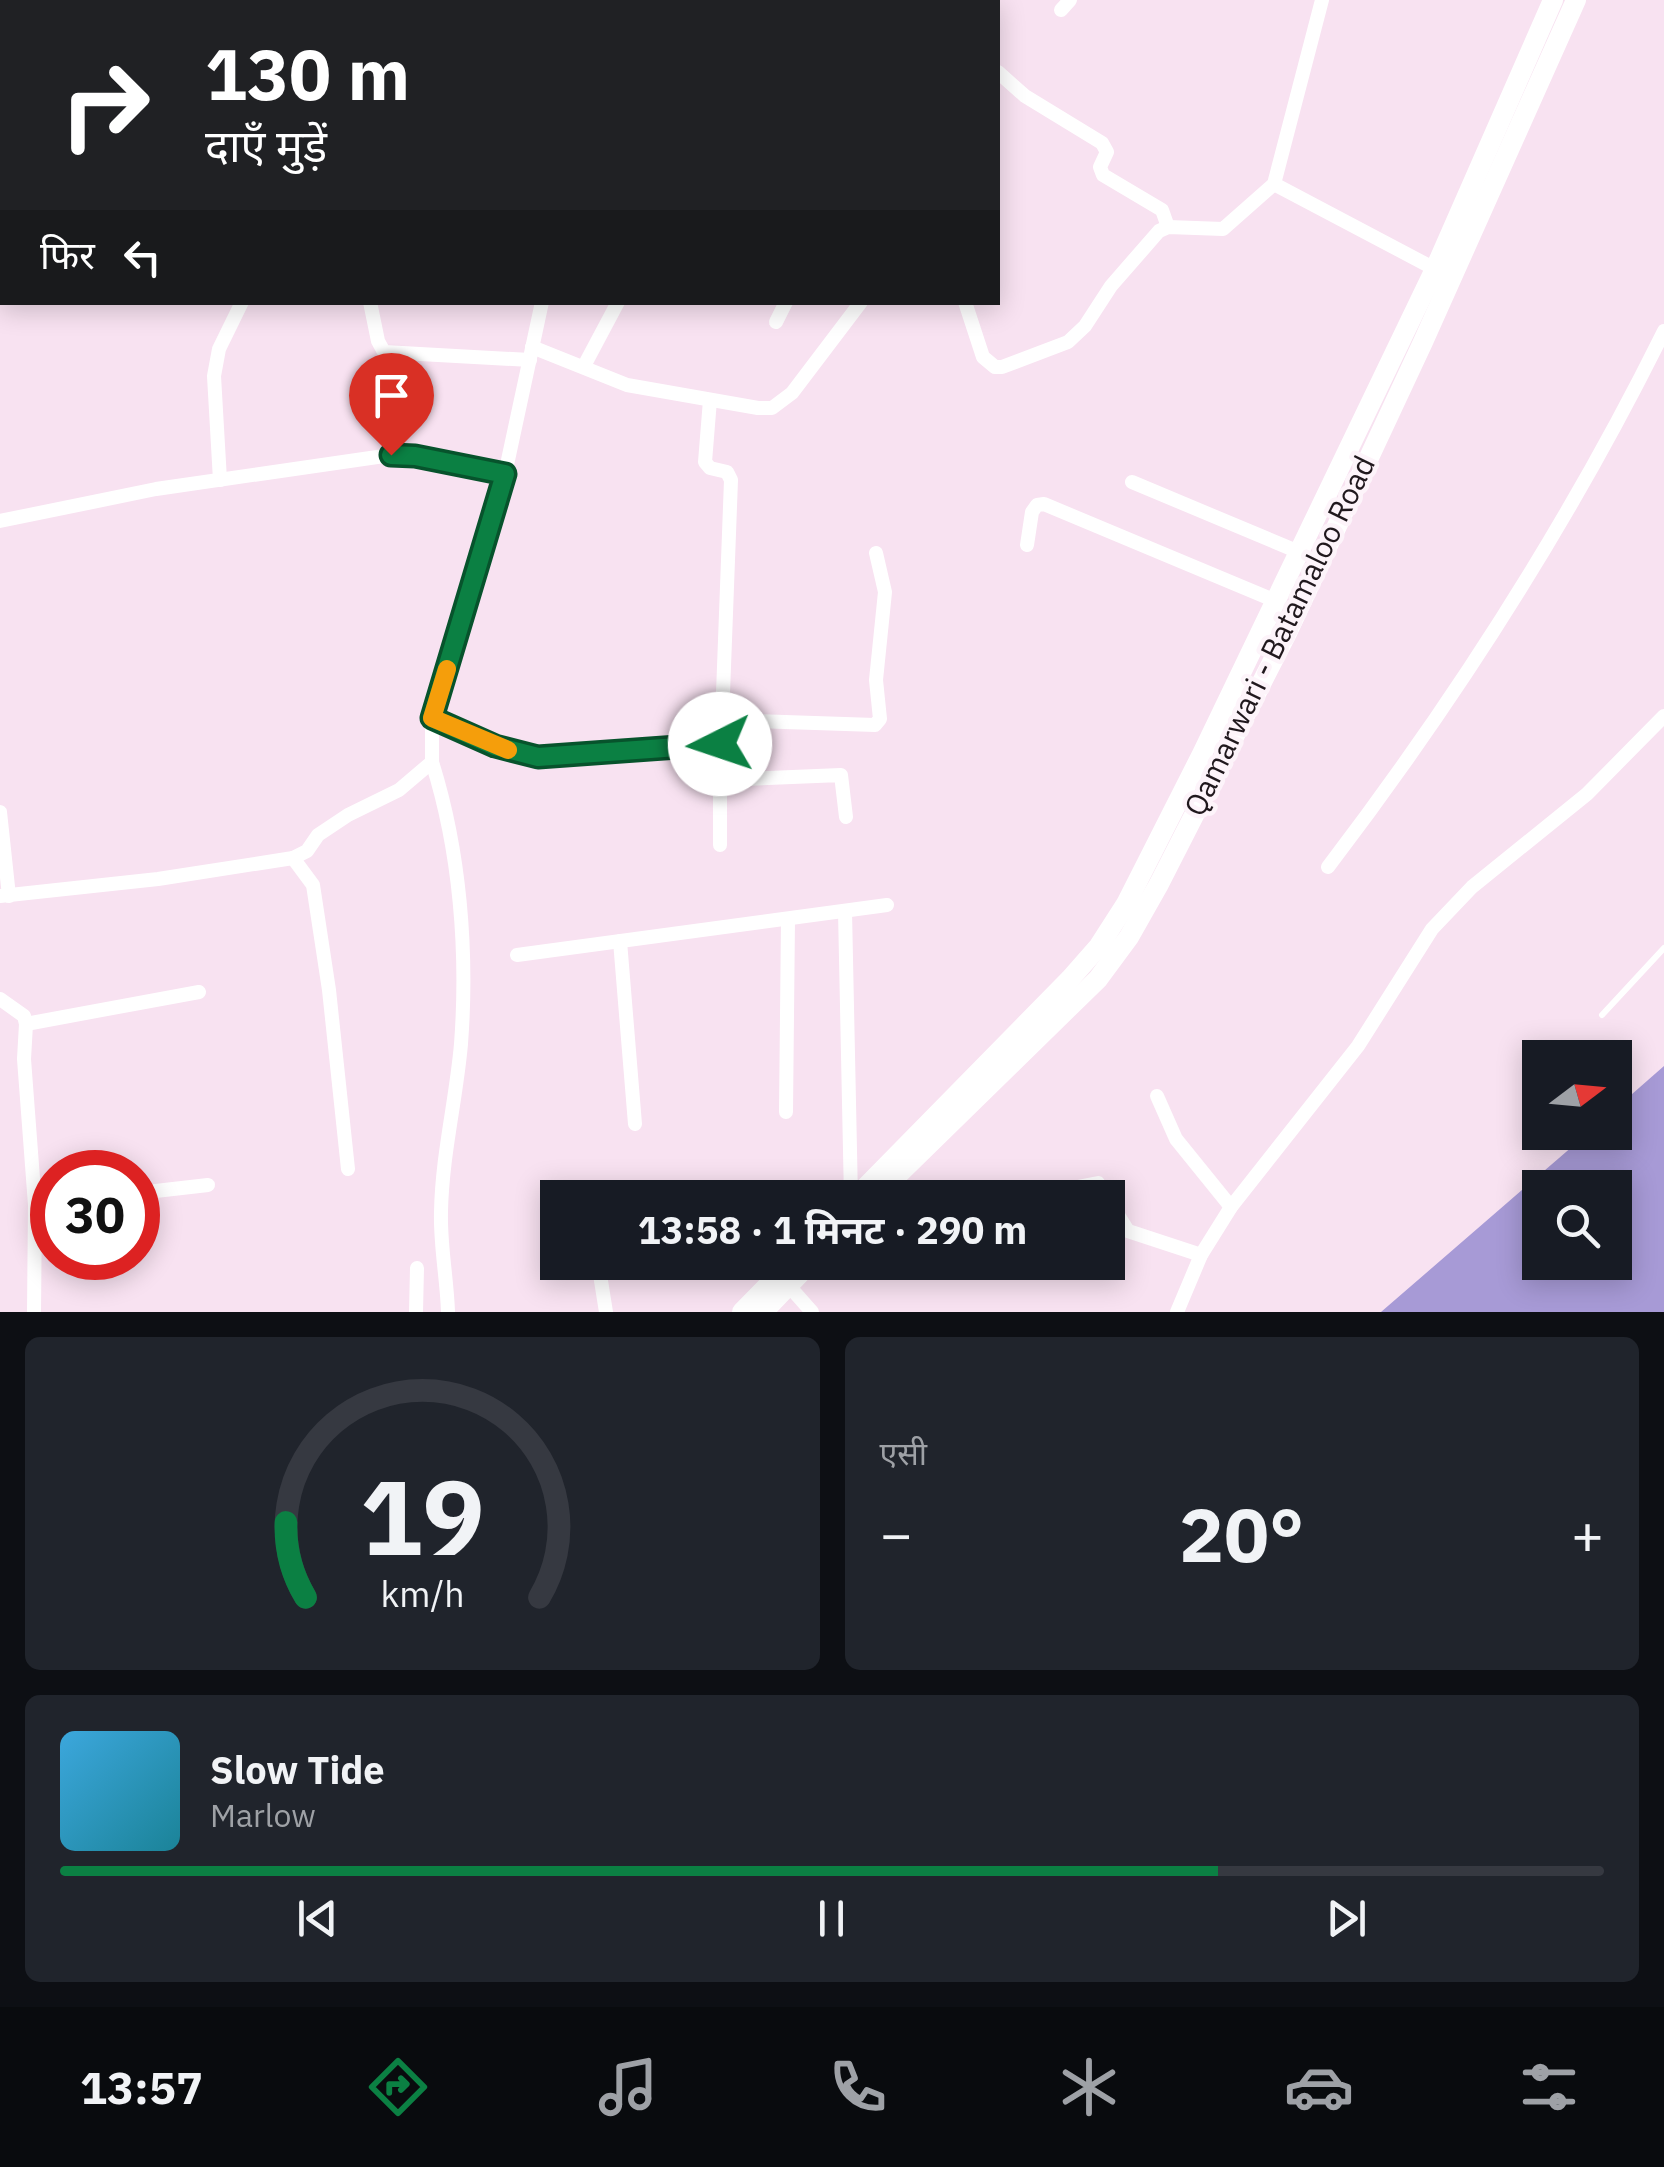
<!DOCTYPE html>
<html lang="hi">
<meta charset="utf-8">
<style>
:root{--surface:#171b24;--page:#20242c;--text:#f1f3f6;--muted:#9ea1a6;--line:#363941;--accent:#0b8043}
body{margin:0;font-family:"IBM Plex Sans","Noto Sans Devanagari",sans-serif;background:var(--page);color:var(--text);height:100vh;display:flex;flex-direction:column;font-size:38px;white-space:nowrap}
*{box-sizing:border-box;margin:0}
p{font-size:32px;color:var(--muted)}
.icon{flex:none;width:55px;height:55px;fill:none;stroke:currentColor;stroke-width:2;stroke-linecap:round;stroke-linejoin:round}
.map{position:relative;height:1312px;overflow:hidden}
.panel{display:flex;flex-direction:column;gap:25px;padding:25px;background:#0d0f14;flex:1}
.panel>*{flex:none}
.banner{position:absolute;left:0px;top:0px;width:1000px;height:305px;box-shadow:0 5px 25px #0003;background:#202124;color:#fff;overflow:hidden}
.needle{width:65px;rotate:74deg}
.controls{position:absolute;left:1522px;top:1040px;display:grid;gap:20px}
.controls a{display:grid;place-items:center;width:110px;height:110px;border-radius:0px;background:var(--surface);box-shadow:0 5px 25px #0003;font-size:50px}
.speed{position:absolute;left:30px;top:1150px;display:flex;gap:20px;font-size:50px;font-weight:700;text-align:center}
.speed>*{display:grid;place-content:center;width:130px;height:130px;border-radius:50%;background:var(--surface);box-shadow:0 5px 25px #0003;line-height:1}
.speed .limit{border:15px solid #d22;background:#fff;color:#111}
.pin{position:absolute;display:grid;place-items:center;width:85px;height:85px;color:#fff;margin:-102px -42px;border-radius:50% 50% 50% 0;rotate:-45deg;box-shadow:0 0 10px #0007}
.pin .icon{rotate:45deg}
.me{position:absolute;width:110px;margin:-55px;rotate:266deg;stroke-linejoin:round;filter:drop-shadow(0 0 8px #0008)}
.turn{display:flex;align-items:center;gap:35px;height:210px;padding:0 40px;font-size:45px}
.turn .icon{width:130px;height:130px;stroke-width:2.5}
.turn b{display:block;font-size:70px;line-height:85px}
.then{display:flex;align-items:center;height:95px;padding:0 40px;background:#0003;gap:20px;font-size:38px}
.big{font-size:75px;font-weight:700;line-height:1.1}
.panel .widget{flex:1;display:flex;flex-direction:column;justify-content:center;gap:15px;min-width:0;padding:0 35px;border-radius:15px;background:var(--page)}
.panel .dial{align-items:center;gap:0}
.dial svg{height:260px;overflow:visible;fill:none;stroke:var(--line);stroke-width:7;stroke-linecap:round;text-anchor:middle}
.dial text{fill:var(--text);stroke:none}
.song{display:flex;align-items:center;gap:30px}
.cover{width:120px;height:120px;border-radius:15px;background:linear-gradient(135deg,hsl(200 70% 55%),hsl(190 70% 35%))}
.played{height:10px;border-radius:5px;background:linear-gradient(90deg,var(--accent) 75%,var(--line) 75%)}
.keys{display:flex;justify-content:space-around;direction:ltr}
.heat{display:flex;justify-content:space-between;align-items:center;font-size:55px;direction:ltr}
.panel .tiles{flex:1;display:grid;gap:25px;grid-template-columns:1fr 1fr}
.widget:last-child{grid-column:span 2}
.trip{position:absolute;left:540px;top:1180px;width:585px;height:100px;border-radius:0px;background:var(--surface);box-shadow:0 5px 25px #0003;font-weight:700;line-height:100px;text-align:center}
.menu{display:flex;height:160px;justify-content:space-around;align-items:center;background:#090b0e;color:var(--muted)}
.menu .icon{width:70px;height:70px}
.menu .selected{color:var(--accent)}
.menu b{font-size:45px;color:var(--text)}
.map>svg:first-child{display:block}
</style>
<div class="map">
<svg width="1664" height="1312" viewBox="0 0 1664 1312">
<rect width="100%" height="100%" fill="#f8e2f1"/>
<path fill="#a79ad6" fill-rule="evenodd" d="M1664 1066V1312H1381L1588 1133 1615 1132V1109ZM1540 1188H1615V1262H1540Z"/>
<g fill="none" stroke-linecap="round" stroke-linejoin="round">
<path stroke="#fff" stroke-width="6" d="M1602 1015 1664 948"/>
<g stroke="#fff" stroke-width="14">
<path d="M3 0 4 2"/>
<path d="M257 0V2"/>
<path d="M573 0 581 2"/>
<path d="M914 0 917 2"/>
<path d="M388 2V0"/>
<path d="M610 2 611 0"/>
<path d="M780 2 781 0"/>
<path d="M1061 10 1070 0"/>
<path d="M998 72 1025 96 1102 143 1107 152 1100 167 1103 175 1162 210 1168 227"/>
<path d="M1274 184 1435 269"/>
<path d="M370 302 378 341 384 352 530 360"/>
<path d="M965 302 983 357 995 367H1002L1068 342 1085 326 1111 286 1159 231 1168 227 1223 229 1274 184 1322 0"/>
<path d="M776 322 786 302"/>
<path d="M532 347 627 385 758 408H772L792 393 861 302"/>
<path d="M584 366 618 302"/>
<path d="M710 400 705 462 710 468 727 472 731 480 722 720"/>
<path d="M220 480 214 376 219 349 242 302"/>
<path d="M1132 482 1299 552"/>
<path d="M0 521 156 489 391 455H415L505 474"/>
<path d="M1027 545 1032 512 1037 505 1044 504 1276 601"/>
<path d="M432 718 495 745 538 757 720 744 722 720 875 725 880 719 876 680 885 592 876 553"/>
<path d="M720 744V845"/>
<path d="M432 762C460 851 468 951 461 1044 456 1101 442 1155 441 1212 440 1245 447 1279 448 1312"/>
<path d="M720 780 841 775 846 817"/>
<path d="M0 812 9 896"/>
<path d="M293 858 313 885 329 990 348 1169"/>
<path d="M1328 867C1456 699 1570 521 1664 331"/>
<path d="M0 896 158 879 293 858 307 851 318 835 348 815 399 790 432 762V718L505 474 542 302"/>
<path d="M845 911 851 1198"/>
<path d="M620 941 635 1124"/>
<path d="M517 955 887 905"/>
<path d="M0 999 24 1016 26 1024 24 1059 35 1205 34 1312"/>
<path d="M26 1024 199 992"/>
<path d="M1157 1096 1176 1139 1231 1207"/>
<path d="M786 1112 788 919"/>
<path d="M138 1193 208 1185"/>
<path d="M1026 1197 1098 1183 1128 1231 1201 1255"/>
<path d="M35 1205 52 1203"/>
<path d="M598 1262 606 1312"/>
<path d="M789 1286 812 1312"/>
<path d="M416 1312 417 1268"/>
<path d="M1177 1312 1201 1255 1231 1207 1358 1046 1432 929 1472 887 1587 794 1664 716"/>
</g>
<g stroke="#fff" stroke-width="20">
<path d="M855 1198 1070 979 1099 946 1126 904 1202 754 1435 269 1553 0"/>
<path d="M874 1198 1098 979 1129 937 1159 884 1287 633 1423 342 1576 0"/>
<path d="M742 1312 791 1262"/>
<path d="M763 1312 811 1262"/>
</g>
</g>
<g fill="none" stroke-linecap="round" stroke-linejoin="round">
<g stroke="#07532c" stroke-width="25">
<path id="route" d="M391 455 415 456 505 474 432 718 495 746 538 757 720 744"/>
</g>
<use href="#route" stroke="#0b8043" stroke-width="18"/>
<path stroke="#f59e0b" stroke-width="18" d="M447 669 432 718 508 750"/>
</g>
<g text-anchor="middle" stroke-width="9" stroke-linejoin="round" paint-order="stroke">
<g font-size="30" fill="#20181d" stroke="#fdf4fa">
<text transform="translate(1280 636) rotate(-64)" y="10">Qamarwari - Batamaloo Road</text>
</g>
</g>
</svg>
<div class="controls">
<a><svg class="needle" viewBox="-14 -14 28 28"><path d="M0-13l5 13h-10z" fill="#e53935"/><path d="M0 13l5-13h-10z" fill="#9ea1a6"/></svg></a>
<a><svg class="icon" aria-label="search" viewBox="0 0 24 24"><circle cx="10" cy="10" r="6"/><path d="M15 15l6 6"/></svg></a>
</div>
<div class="speed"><div class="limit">30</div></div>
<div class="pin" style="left:391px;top:455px;background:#d93025"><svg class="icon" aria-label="arrive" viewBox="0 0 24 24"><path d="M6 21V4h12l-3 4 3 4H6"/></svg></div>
<svg class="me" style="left:720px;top:744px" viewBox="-20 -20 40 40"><circle r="19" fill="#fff"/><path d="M0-13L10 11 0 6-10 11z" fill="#0b8043"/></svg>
<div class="trip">13:58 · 1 मिनट · 290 m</div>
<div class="banner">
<div class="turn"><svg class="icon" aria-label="right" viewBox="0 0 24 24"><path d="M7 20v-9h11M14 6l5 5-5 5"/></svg><div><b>130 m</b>दाएँ मुड़ें</div></div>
<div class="then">फिर<svg class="icon" aria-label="left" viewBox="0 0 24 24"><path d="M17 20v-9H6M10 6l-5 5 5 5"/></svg></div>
</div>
</div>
<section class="panel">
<div class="tiles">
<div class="widget dial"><svg viewBox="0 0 100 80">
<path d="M14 69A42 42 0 1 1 86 69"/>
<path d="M14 69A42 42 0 0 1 8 46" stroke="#0b8043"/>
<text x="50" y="56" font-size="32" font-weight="700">19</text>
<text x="50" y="72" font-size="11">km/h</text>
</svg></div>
<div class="widget"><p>एसी</p>
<div class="heat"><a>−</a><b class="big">20°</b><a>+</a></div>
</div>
<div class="widget">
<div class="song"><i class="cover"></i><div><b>Slow Tide</b><p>Marlow</p></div></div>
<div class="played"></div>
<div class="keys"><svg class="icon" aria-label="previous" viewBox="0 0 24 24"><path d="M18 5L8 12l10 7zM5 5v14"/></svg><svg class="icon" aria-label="pause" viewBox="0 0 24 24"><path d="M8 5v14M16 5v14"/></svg><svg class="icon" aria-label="next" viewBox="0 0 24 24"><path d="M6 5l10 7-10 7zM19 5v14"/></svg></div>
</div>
</div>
</section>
<nav class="menu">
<b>13:57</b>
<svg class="icon selected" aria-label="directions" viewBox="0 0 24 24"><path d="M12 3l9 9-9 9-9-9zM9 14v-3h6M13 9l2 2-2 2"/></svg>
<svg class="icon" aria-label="music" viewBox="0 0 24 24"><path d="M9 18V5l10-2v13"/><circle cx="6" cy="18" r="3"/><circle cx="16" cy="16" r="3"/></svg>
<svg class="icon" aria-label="phone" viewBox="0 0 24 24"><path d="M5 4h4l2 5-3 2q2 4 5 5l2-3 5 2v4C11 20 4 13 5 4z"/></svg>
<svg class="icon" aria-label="climate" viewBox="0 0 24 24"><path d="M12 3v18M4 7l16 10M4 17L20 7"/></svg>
<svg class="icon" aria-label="car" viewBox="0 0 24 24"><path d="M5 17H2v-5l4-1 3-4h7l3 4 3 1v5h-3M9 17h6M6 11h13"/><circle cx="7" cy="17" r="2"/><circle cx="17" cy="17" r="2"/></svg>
<svg class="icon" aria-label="filters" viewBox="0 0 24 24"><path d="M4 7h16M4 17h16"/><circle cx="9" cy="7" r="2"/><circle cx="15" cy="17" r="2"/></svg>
</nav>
